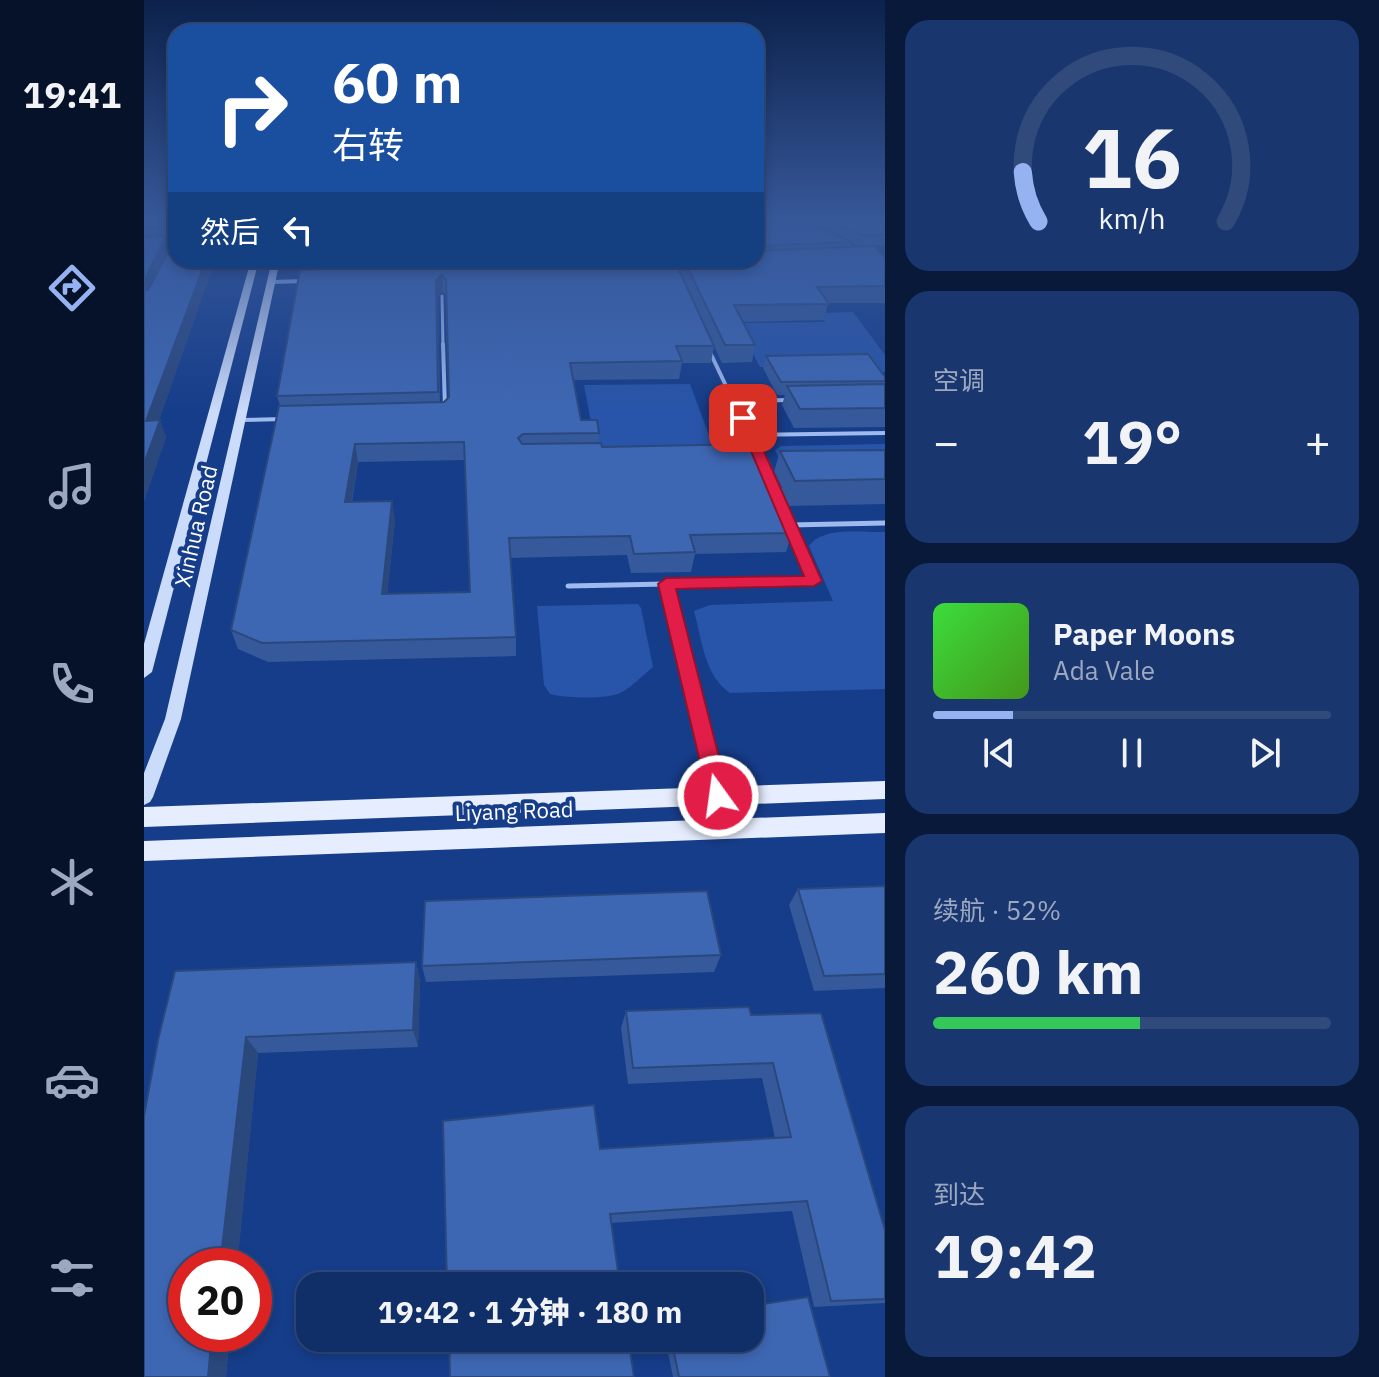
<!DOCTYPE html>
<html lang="zh">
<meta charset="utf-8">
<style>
:root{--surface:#102e68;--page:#19366e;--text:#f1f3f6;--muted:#9ca8c0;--line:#304a7c;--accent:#95b2f1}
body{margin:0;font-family:"IBM Plex Sans","Noto Sans SC",sans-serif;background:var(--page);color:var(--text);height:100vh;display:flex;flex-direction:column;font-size:30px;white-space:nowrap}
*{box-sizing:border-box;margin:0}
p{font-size:26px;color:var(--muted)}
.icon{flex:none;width:44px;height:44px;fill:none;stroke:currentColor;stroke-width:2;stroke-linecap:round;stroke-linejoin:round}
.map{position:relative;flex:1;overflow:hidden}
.drawer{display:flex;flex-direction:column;gap:20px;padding:20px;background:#091939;width:494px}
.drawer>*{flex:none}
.banner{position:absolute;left:24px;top:24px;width:596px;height:244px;border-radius:24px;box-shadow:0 4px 12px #0003,0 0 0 2px var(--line);background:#1a4fa0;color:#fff;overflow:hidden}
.speed{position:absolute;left:24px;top:1248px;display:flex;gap:16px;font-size:40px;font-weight:700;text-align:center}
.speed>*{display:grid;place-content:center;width:104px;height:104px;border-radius:50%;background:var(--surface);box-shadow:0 4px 12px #0003,0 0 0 2px var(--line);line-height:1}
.speed .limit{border:12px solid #d22;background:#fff;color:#111}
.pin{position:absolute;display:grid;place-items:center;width:68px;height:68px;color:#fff;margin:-34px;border-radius:16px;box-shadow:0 4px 12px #0006}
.me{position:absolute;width:88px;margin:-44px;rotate:346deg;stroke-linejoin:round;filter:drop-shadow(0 0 6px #0008)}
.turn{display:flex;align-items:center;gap:28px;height:168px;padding:0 32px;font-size:36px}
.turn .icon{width:104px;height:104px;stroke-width:2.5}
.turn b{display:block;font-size:56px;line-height:68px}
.then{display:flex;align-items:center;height:76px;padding:0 32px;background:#0003;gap:16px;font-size:30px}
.big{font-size:60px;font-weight:800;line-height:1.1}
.drawer .card{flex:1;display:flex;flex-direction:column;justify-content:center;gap:12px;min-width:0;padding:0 28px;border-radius:24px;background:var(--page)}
.drawer .dial{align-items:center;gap:0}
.dial svg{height:208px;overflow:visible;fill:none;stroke:var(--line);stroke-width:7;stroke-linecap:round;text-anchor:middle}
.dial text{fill:var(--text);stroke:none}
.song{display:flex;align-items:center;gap:24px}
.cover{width:96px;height:96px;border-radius:12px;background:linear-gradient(135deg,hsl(120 70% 55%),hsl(100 70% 35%))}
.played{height:8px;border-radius:4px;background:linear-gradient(90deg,var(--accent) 20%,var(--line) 20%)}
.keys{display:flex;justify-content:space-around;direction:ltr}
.heat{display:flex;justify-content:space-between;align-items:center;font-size:44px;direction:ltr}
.charge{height:12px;border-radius:6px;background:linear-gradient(90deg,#34c759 52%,var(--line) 0)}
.trip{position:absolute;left:152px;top:1272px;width:468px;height:80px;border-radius:24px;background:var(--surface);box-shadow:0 4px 12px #0003,0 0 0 2px var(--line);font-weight:800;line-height:80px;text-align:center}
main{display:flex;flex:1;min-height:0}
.tab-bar{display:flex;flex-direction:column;width:144px;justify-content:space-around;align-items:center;background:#06122a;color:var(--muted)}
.tab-bar .icon{width:56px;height:56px}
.tab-bar .current{color:var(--accent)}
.tab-bar b{font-size:36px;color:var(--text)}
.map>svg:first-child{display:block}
</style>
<main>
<nav class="tab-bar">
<b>19:41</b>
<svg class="icon current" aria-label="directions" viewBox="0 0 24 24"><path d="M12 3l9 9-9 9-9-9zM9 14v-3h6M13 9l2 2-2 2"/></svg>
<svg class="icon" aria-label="music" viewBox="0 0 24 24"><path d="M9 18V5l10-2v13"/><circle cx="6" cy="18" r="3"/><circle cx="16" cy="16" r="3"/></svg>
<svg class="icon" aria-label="phone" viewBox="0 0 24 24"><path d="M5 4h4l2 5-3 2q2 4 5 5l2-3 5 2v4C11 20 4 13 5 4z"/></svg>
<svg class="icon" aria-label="climate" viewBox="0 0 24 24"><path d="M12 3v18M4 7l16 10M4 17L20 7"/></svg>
<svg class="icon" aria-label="car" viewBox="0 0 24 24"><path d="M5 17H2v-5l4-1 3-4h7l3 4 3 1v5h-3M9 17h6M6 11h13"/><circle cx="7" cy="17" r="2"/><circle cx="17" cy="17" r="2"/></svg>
<svg class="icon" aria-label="filters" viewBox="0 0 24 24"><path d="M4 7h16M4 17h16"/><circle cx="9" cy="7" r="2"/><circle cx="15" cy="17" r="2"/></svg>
</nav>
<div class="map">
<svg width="741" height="1377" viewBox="0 0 741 1377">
<rect width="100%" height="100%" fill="#163d8a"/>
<g fill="#2855a9">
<path d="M709 312 741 355V372L725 373 720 366 616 367 593 323 681 322 676 313Z"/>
<path d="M546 384 569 446 452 448 440 385Z"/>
<path d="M741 444V459L635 458 631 450 637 446Z"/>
<path d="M741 532V689L586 693C560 675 558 640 550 611L566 605 689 601 665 546C679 526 719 533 741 532Z"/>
<path d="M494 604 497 608 509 667C499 675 489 686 478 692 464 700 421 698 406 694L400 685 393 606Z"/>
</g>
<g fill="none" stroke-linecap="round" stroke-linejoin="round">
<path stroke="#9ebaef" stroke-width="3" d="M298 296 299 346"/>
<g stroke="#9ebaef" stroke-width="4">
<path d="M299 344 301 408"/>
<path d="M565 350 618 462"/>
<path d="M591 401 648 400"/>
<path d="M96 420 140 419"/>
<path d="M606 435 741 433"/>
<path d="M631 491 640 511"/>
</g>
<g stroke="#9ebaef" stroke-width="5">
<path d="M639 509 646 525 741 523"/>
<path d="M522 584 557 726"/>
<path d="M424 586 670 581 646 525"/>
</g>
<path stroke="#9ebaef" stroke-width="7" d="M557 724 574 794"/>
<path stroke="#9ebaef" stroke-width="4" d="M127 282 162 281"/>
<g fill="#cbdbfa" fill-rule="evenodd">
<path d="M107 260H115L8 672 0 678V644Z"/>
<path d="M128 260H136L37 719 9 797 6 802 0 805V773L21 719Z"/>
</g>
<g fill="#e6edff" fill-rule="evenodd">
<path d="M741 781V799L0 827V807Z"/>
<path d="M741 813V833L0 861V841Z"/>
</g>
</g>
<g fill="#35599a" fill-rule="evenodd">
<path d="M0 219H32V260H71L15 420 22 437 0 501ZM24 242H30L26 249Z"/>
<path d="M612 219H741V245H714L707 242 706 247 741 258V303H684L680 320 599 322 611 345 608 362 578 363 570 346 567 363H538L535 379 430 380 437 420 455 433V443L458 447 615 458 630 472 636 451 741 450V504L643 506 636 490 633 499 648 533 642 552 551 554 547 572 487 573 483 555 366 558 372 637V656L124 662 94 649 87 630 136 406 133 396 159 269 160 260H612ZM299 292 302 295 305 397 300 402H296L294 296ZM321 460 326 592 243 594 251 520 208 502 214 462Z"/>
<path d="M622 356 741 377V427L650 428 638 405 641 395H633L619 368Z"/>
<path d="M741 886V988L670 991 645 905 654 889Z"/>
<path d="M577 955 570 972 282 982 278 966Z"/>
<path d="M272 962 276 981 274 1047 114 1053 93 1266H42V1334H86L82 1377H0V1116L14 1040 31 971Z"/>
<path d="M482 1011 607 1015 741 1230V1303L670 1307 648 1211 467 1223 456 1149 631 1138 618 1078 484 1084 477 1028Z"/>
<path d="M521 1338H606L686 1377H529Z"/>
</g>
<g fill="#2b487d">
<path d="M22 236 27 251 0 298V281Z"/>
<path d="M62 260H71L9 438 2 421Z"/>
<path d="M298 275 299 292 294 296 296 410 292 280Z"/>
<path d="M16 420 22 437 0 501V464Z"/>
<path d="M211 444 214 462 204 521 201 502Z"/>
<path d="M248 501 251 520 241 613 238 594Z"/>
<path d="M272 962 276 981 274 1047 269 1030Z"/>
<path d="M102 1037 114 1053 93 1266H76Z"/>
<path d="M68 1334H86L82 1377H64Z"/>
</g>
<g fill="#3e67b3" stroke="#2b487d" stroke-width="2" fill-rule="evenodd">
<path d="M0 219H32V231L28 228H0Z"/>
<path d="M612 219H656L708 242 612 246Z"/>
<path d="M679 219H741V235H717Z"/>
<path d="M22 236 0 281V237Z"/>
<path d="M32 237V260H62L2 421 16 420 0 464V290H4Z"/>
<path d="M730 246 741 258V286L673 287 685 304 590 305 611 345H581L542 264 537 262 534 268 570 346H532L538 361 426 363 437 420H453L455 433 379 434 374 438 378 444 457 443 458 447 609 444 615 458H623L637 487H628L648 533 546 535 551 552 490 554 486 536 365 538 372 637 118 643 87 630 135 406 300 402 305 397 302 280 298 275 292 280 294 392 133 396 156 270 385 260H612V251ZM320 442 326 592 238 594 248 501 201 502 211 444Z"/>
<path d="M160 260H280L159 265Z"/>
<path d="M724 354 741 377V381L637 382 622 356Z"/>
<path d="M741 384V408L656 409 643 386Z"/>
<path d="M741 450V479L651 481 636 451Z"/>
<path d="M741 886V974L680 976 654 889Z"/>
<path d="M563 891 577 955 278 966 281 901Z"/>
<path d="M272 962 269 1030 102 1037 76 1266H42V1334H68L64 1377H0V1116L14 1040 31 971Z"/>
<path d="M605 1007 607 1015 677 1013 741 1230V1299L687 1301 663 1201 466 1214 476 1286H303L299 1121 450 1105 456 1149 647 1137 629 1063 489 1068 482 1011Z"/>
<path d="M664 1297 686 1377H535L527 1338H606V1306Z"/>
<path d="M305 1338H484L490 1377H306Z"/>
</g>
<linearGradient id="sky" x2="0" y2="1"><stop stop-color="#0c224c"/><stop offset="0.53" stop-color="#365798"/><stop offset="1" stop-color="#365798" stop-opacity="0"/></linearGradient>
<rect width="741" height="412" fill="url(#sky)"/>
<path fill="#e11d48" stroke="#92132f" stroke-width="2" d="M599 414 605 418 678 581 670 586 532 589 585 796 582 802 574 804 567 802 564 796 514 584 522 578 660 576 593 418Z"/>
<g text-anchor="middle" stroke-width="8" stroke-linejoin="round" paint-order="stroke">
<g font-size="22" fill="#fff" stroke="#163d8a">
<text transform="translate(52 526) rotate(-77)" y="8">Xinhua Road</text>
<text transform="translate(370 811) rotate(-2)" y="8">Liyang Road</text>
</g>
</g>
</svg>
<div class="speed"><div class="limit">20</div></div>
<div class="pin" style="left:599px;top:418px;background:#d93025"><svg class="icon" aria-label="arrive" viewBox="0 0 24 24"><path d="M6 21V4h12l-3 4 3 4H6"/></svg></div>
<svg class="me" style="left:574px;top:796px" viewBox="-20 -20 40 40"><circle r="17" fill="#e11d48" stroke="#fff" stroke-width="3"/><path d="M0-11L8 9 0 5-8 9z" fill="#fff"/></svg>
<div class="trip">19:42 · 1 分钟 · 180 m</div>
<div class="banner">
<div class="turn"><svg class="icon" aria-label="right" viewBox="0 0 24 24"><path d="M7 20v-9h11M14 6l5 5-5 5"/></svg><div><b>60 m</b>右转</div></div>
<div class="then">然后<svg class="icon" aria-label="left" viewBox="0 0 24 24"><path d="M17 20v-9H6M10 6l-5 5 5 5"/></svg></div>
</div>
</div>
<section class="drawer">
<div class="card dial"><svg viewBox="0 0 100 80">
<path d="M14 69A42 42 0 1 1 86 69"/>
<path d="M14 69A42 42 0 0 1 8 50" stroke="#95b2f1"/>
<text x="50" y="56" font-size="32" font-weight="700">16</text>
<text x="50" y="72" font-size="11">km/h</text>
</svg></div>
<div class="card"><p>空调</p>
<div class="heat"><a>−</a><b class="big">19°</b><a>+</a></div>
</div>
<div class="card">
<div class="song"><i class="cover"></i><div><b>Paper Moons</b><p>Ada Vale</p></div></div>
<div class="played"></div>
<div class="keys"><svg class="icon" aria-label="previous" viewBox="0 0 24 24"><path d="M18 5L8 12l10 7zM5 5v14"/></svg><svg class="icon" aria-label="pause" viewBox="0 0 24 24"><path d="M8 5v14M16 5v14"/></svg><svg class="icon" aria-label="next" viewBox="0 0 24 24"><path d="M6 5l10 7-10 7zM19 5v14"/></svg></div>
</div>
<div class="card"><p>续航 · 52%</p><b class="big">260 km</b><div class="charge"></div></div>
<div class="card"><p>到达</p><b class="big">19:42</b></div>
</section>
</main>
